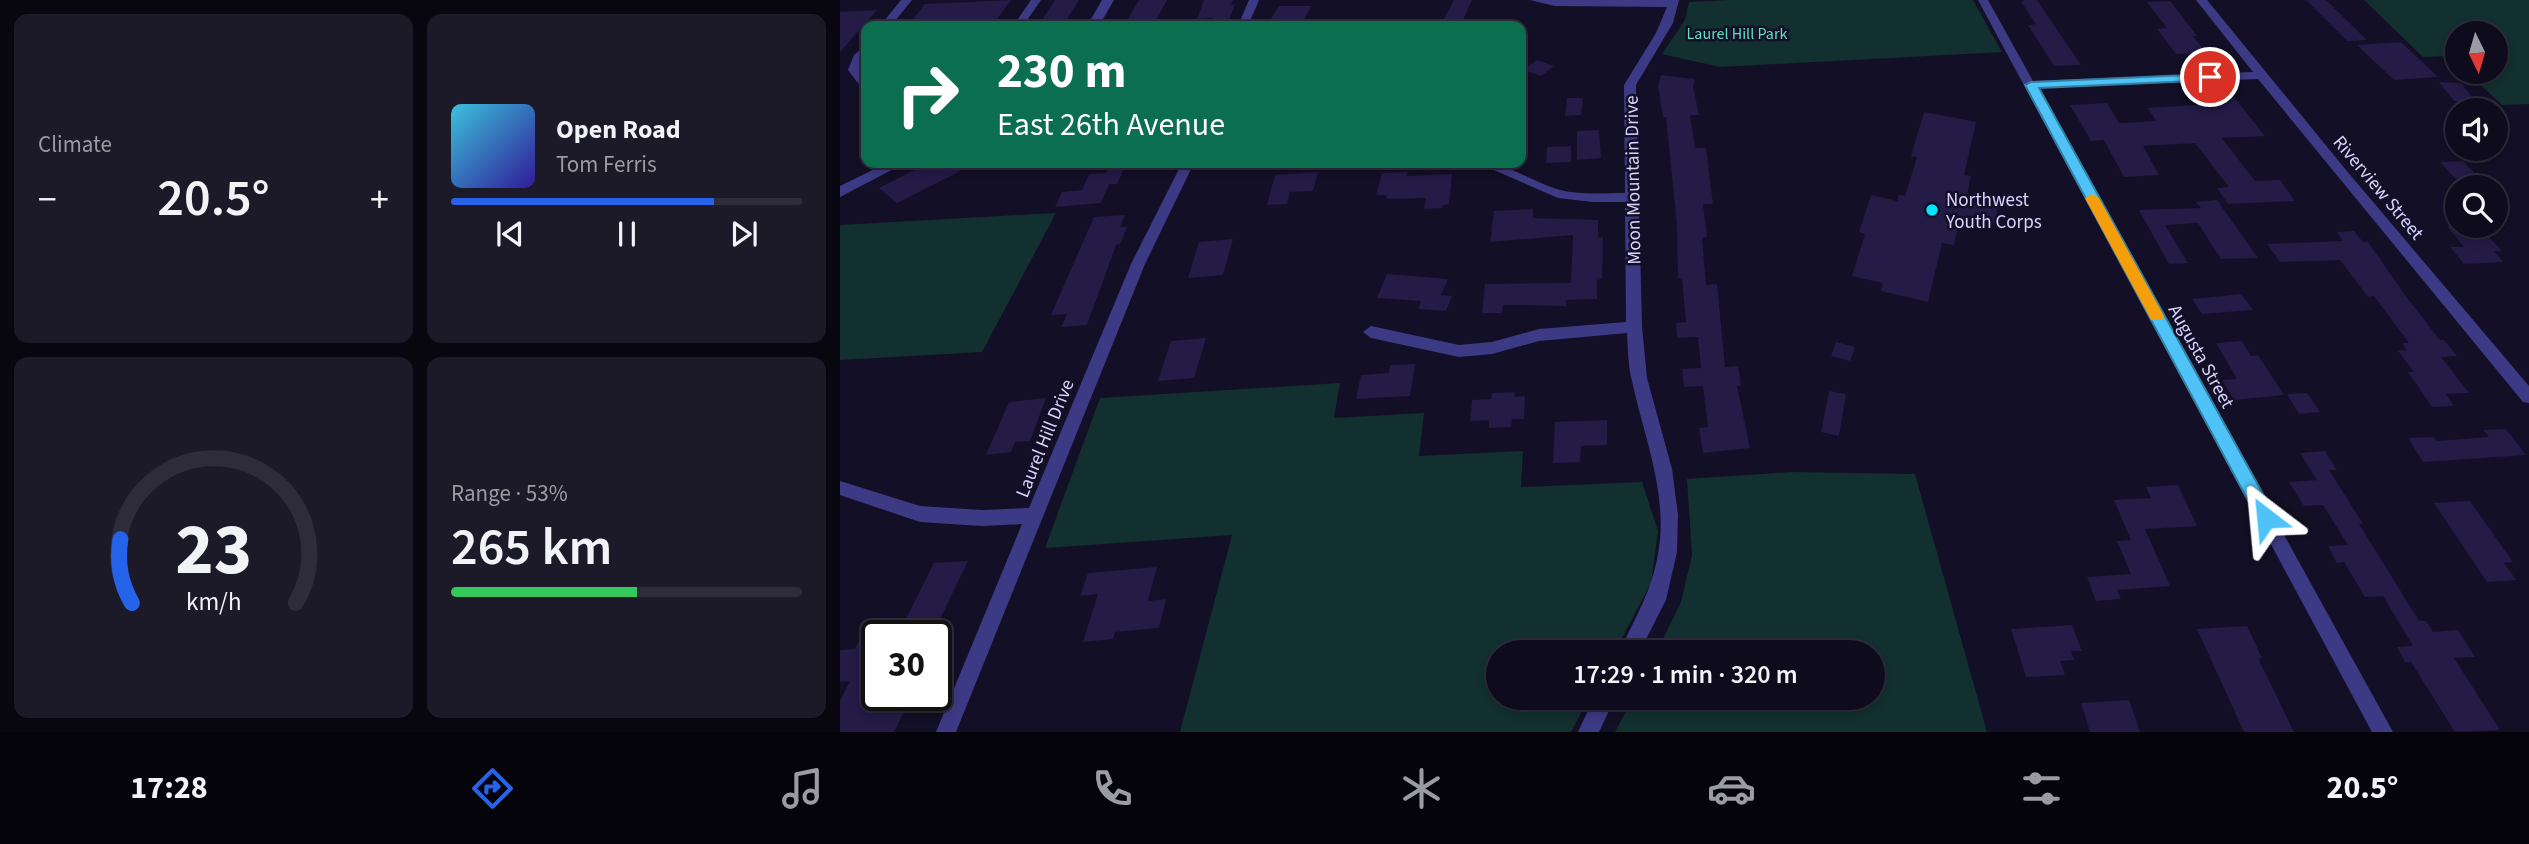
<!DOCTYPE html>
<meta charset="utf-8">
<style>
:root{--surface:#0e0b1c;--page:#1c1929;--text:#f1f3f6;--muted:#9b9ba3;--line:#2e2b3b;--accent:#2563eb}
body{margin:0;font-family:"Source Sans 3",sans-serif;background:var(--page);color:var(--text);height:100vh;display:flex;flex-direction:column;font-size:26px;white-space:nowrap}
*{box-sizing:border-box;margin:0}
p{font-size:23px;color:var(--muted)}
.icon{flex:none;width:38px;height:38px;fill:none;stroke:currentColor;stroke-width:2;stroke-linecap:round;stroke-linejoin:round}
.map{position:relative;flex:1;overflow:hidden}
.sheet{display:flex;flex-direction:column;gap:14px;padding:14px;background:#08060f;width:840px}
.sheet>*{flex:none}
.top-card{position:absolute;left:21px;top:21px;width:665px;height:147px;border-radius:14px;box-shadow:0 4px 10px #0003,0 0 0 2px var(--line);background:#0b6e4f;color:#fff;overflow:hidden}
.needle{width:46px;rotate:175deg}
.tools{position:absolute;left:1605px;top:21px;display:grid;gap:14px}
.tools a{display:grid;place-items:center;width:63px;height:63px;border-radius:50%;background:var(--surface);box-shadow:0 4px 10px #0003,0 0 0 2px var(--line);font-size:35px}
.speed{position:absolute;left:21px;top:620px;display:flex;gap:14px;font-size:35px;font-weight:700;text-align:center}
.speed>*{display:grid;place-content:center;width:91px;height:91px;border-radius:50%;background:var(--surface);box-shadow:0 4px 10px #0003,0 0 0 2px var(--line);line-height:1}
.speed .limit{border:4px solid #111;border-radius:10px;background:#fff;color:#111}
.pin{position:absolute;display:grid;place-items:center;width:60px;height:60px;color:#fff;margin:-30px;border:4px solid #fff;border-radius:50%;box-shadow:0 2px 7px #0007}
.me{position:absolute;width:77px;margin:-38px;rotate:331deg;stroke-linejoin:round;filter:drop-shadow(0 0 5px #0008)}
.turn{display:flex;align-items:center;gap:24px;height:147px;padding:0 21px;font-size:32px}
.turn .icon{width:91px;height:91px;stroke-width:2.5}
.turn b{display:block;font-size:49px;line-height:60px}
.big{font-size:52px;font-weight:600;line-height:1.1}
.sheet .widget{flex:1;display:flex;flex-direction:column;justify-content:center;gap:10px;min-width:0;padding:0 24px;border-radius:14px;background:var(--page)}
.sheet .dial{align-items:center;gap:0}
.dial svg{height:182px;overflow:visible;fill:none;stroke:var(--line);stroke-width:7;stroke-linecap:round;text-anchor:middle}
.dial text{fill:var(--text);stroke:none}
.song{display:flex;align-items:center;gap:21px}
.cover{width:84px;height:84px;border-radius:10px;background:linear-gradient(135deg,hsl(190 70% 55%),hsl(250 70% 35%))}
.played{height:7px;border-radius:4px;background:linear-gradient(90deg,var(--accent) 75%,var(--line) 75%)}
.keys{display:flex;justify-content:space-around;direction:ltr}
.heat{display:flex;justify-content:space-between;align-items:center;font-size:38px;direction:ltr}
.charge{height:10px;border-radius:5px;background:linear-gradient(90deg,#34c759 53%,var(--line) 0)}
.sheet .tiles{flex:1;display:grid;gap:14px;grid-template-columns:repeat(2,1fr)}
.trip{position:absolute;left:646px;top:640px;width:399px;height:70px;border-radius:35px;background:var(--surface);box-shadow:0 4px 10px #0003,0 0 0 2px var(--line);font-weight:600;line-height:70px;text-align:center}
.tabs{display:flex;height:112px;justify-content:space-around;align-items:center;background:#06040b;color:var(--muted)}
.tabs .icon{width:49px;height:49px}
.tabs .active{color:var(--accent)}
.tabs b{font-size:32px;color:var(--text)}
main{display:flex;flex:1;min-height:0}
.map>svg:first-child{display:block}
</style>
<main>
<section class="sheet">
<div class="tiles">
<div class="widget"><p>Climate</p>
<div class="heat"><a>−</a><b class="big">20.5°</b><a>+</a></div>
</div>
<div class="widget">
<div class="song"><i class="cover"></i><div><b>Open Road</b><p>Tom Ferris</p></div></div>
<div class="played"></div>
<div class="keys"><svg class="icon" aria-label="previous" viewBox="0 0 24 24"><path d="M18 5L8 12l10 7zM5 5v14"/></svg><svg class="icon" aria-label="pause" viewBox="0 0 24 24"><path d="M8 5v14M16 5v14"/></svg><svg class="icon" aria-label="next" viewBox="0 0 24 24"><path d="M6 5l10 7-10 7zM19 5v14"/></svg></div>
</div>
<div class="widget dial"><svg viewBox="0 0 100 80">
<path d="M14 69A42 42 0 1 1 86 69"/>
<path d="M14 69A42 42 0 0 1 9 41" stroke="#2563eb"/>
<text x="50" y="56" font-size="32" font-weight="700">23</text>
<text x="50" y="72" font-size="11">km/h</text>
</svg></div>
<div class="widget"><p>Range · 53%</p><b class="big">265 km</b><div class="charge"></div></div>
</div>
</section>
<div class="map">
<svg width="1689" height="732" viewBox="0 0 1689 732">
<rect width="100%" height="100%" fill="#130f26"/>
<g fill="#12302f">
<path d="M888 0H1133L1162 52 880 67 822 54 845 20 849 2Z"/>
<path d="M1524 0H1689V104L1662 105 1627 72H1656V33H1617V62L1610 56 1583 57Z"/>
<path d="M216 213 142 352 0 360V225Z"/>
<path d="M500 383 494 418 584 413 579 456 683 451 681 487 802 482 818 531 811 583 774 653H658V698H749L731 732H340L392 535 205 548 260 398Z"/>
<path d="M952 472 1075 474 1147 732H775L793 698H1032V653H816L841 602 852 555 847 479Z"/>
</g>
<g fill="#241b47">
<path d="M171 0 152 26H68L85 4Z"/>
<path d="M215 0H239L225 22 200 23Z"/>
<path d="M299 0H327L313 26H284Z"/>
<path d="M364 0H393L391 5 395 4 387 26H369L373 18 357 19Z"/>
<path d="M614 0H632L620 26H600Z"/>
<path d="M1184 0H1197L1241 65 1214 66 1188 25 1196 24 1181 2Z"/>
<path d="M1466 0H1486L1527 40 1507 41Z"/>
<path d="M1330 1 1357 36H1353L1366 53 1336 54 1317 29 1327 28 1307 2Z"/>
<path d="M439 6H472L462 22H456L454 26 427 25Z"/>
<path d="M37 10 0 52V12Z"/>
<path d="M1561 42 1598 77 1554 80 1517 45Z"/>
<path d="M697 60 714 66 701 76 684 70Z"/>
<path d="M821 75 855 79 853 86 859 115H850L855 148H866L873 204H863L867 237 862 238 866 285 877 284 885 367 898 366 901 386H897L910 448 863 453 859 428 868 427 863 386 844 387 842 369 861 368 858 337 837 338 836 323 846 322 842 278H838L837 225 826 117H823L818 86Z"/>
<path d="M1599 82 1621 83 1636 102 1614 101Z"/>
<path d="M1393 96 1425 136 1382 138 1415 181 1440 180 1455 201 1388 204 1377 188 1389 187 1355 143 1303 146 1319 175 1284 177 1264 140 1251 141 1230 105 1267 103 1279 123 1316 121 1308 108 1368 104 1364 97Z"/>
<path d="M727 98H743L741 115 725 116Z"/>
<path d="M1084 112 1136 122 1124 175 1131 176 1127 195 1147 199V202L1158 205 1155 225 1151 224 1150 229 1119 222 1114 245 1102 243 1088 302 1041 291 1043 283 1012 276 1025 234 1019 232 1031 195 1057 201 1059 195 1065 196 1077 157 1071 156Z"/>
<path d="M759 130 761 158 737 160V131Z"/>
<path d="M731 146V162L706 163 707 147Z"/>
<path d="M1623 161 1638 177 1615 178 1600 162Z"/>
<path d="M88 163H136L57 203 39 188Z"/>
<path d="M270 163H286L277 184H269L261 203 215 207 222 192 242 190 249 174 266 173Z"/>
<path d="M478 172 473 191 450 192 447 204 427 205 435 175Z"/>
<path d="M568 172 567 176 612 174 609 204 603 205 602 208 584 209 586 198 546 199 547 195H536L542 173Z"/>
<path d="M1377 200 1418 258 1381 259 1358 223 1325 225 1348 263 1329 264 1299 210 1361 208 1356 202Z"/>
<path d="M693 209V218L758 220V238L763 237 762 279 757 280V299L726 300V306L663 305 662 313H642L645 284 731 283 733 235 650 242 654 211Z"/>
<path d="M285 215 280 227H287L280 244 276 245 247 325 221 327 227 314 211 315 254 217Z"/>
<path d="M1607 226H1639L1662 251H1654L1663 262 1624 264 1610 247H1624Z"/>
<path d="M1514 231 1523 242H1528L1565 295 1600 340H1604L1617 356 1601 357 1629 393 1606 394 1614 406 1592 407 1568 372H1574L1558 351 1567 350 1562 343H1569L1534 296 1528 297 1500 260 1440 262 1427 244 1503 241 1497 232Z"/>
<path d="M393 239 383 275 348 278 359 242Z"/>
<path d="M547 274 608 279 601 295 612 296 606 311 578 309 581 301 537 298Z"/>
<path d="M1401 294 1413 310 1362 314 1352 299Z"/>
<path d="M366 338 354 378 318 381 331 341Z"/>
<path d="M1402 341 1411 356 1418 355 1444 395 1394 400 1382 380 1397 379 1376 343Z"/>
<path d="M996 342 1015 347 1010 361 991 356Z"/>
<path d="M575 364 570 396 516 399 521 375 549 373 550 365Z"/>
<path d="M989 391 1006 394 999 436 981 432Z"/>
<path d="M675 392 674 397 685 396 684 419H672L671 427 649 428V420L630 421 632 400 651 399 652 393Z"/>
<path d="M1467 393 1480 412 1459 414 1447 394Z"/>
<path d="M206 398 190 441 175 442 171 452 146 455 169 402Z"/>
<path d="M767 420V445L741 446 740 462 713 463 715 422Z"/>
<path d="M1666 429 1686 455 1583 462 1568 438 1594 437 1597 441 1649 437 1643 430Z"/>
<path d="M1485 451 1497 470H1489L1523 524H1519L1579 621H1586L1593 632 1618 630 1635 657 1614 658 1660 730 1615 732 1571 662H1565L1557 647 1573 646 1543 596 1525 597 1504 562 1497 563 1488 546 1508 545 1483 505 1464 506 1449 482 1477 480 1460 453Z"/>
<path d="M1338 485 1357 526 1305 529 1330 586 1277 590 1281 599 1256 601 1247 577 1291 574 1277 541 1291 540 1274 500 1311 498 1306 487Z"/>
<path d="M1630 501 1673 562 1664 563 1676 580 1647 582 1594 503Z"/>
<path d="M128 561 99 621 64 623 94 563Z"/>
<path d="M317 567 308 601 326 599 319 628 275 632 273 639 243 642 258 594 240 596 248 573Z"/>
<path d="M48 624 42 635H37V697L72 695 54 732H0V701L10 681 0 682V650L15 649 27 625Z"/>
<path d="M1232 625 1242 651H1231L1234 660 1220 661 1225 675 1186 677 1171 629Z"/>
<path d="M1407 626 1422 658H1418L1454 732H1404L1357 629Z"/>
<path d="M1289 700 1300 732H1250L1241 703Z"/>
</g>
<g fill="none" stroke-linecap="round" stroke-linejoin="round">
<g fill="#3d3a85" fill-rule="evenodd">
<path d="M61 0H72L51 26H40Z"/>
<path d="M191 0H201L183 26H173Z"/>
<path d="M409 0H419L408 26H398Z"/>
<path d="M690 0H839L833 23 796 85 802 327 807 378 832 469 838 515 837 552 826 600 799 653H779C795 617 811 594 818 554 829 496 804 437 792 381 788 366 788 349 787 333L699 341 652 354 619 357 531 338 523 332 531 326 619 345 652 342 699 329 786 322 785 202H753L718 198 638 163C668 162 691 182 720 190 740 195 764 193 785 193L784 85 816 33 827 7 715 6Z"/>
<path d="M1138 0H1148L1193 81 1413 72 1356 0H1367L1506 170 1689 386V403L1683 402 1418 79 1197 88 1553 732H1532Z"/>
<path d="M26 45V55L20 70 26 79V87L18 83 8 70 14 55Z"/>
<path d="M342 163H354L305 264 116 732H96L182 524 142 526 80 522 0 495V481L80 506 142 510 189 508 291 264Z"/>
<path d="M754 698H775L759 732H738Z"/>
</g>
<g fill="#3d3a85" fill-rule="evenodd">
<path d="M262 0H274L259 26H247Z"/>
<path d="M47 163H65L0 197V186Z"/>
</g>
</g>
<path fill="#4fc3f7" stroke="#337fa1" stroke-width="2" d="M1370 74 1374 75V80L1199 88 1433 512 1435 518 1433 523 1426 526 1420 523 1185 85 1191 82Z"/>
<path fill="#f59e0b" d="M1252 194 1259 198 1324 316 1322 320H1311L1309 316 1245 198Z"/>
<circle fill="#00e5ff" stroke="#130f26" stroke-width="2.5" cx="1092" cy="210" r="7"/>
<g text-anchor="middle" stroke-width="5" stroke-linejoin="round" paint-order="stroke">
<g font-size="16" fill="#5fe0c0" stroke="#130f26">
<text x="897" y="39">Laurel Hill Park</text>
</g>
<g font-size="19" fill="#d9d4ff" stroke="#130f26">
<text transform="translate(792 180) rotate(-91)" y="7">Moon Mountain Drive</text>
<text transform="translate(1539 187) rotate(50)" y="7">Riverview Street</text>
<text transform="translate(1362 356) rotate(61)" y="7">Augusta Street</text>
<text transform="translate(204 438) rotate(-68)" y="7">Laurel Hill Drive</text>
</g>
<g font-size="19" fill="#d9d4ff" stroke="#130f26" text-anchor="start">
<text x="1106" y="206">Northwest<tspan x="1106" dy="22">Youth Corps</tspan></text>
</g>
</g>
</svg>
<div class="tools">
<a><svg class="needle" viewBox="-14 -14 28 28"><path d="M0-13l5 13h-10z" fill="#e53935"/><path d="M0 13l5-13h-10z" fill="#9b9ba3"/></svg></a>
<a><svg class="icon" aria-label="sound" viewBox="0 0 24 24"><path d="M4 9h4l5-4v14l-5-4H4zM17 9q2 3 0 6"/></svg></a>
<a><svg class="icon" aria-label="search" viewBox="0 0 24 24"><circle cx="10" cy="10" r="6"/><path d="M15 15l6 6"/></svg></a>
</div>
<div class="speed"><div class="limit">30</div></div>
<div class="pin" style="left:1370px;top:77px;background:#d93025"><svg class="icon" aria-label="arrive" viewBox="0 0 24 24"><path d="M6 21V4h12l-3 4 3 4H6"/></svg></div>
<svg class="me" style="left:1426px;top:518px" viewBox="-20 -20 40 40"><path d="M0-17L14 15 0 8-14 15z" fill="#4fc3f7" stroke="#fff" stroke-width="4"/></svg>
<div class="trip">17:29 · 1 min · 320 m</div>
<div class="top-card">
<div class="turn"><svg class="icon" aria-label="right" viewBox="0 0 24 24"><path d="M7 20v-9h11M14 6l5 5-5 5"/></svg><div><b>230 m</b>East 26th Avenue</div></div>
</div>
</div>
</main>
<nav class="tabs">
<b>17:28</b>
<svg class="icon active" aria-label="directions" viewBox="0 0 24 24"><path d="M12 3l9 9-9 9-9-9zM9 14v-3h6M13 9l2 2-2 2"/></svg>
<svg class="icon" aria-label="music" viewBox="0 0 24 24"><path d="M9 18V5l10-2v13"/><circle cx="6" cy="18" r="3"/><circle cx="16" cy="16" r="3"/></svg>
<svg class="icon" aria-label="phone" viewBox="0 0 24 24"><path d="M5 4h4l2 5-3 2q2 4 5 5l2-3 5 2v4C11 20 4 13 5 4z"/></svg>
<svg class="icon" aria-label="climate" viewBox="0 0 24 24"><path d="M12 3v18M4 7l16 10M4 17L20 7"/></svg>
<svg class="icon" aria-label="car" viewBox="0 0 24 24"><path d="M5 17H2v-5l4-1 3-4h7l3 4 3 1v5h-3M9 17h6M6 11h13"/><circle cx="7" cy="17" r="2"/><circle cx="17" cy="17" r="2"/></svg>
<svg class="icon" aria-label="filters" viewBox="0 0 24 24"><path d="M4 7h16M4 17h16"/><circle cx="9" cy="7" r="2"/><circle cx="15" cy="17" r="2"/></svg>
<b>20.5°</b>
</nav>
